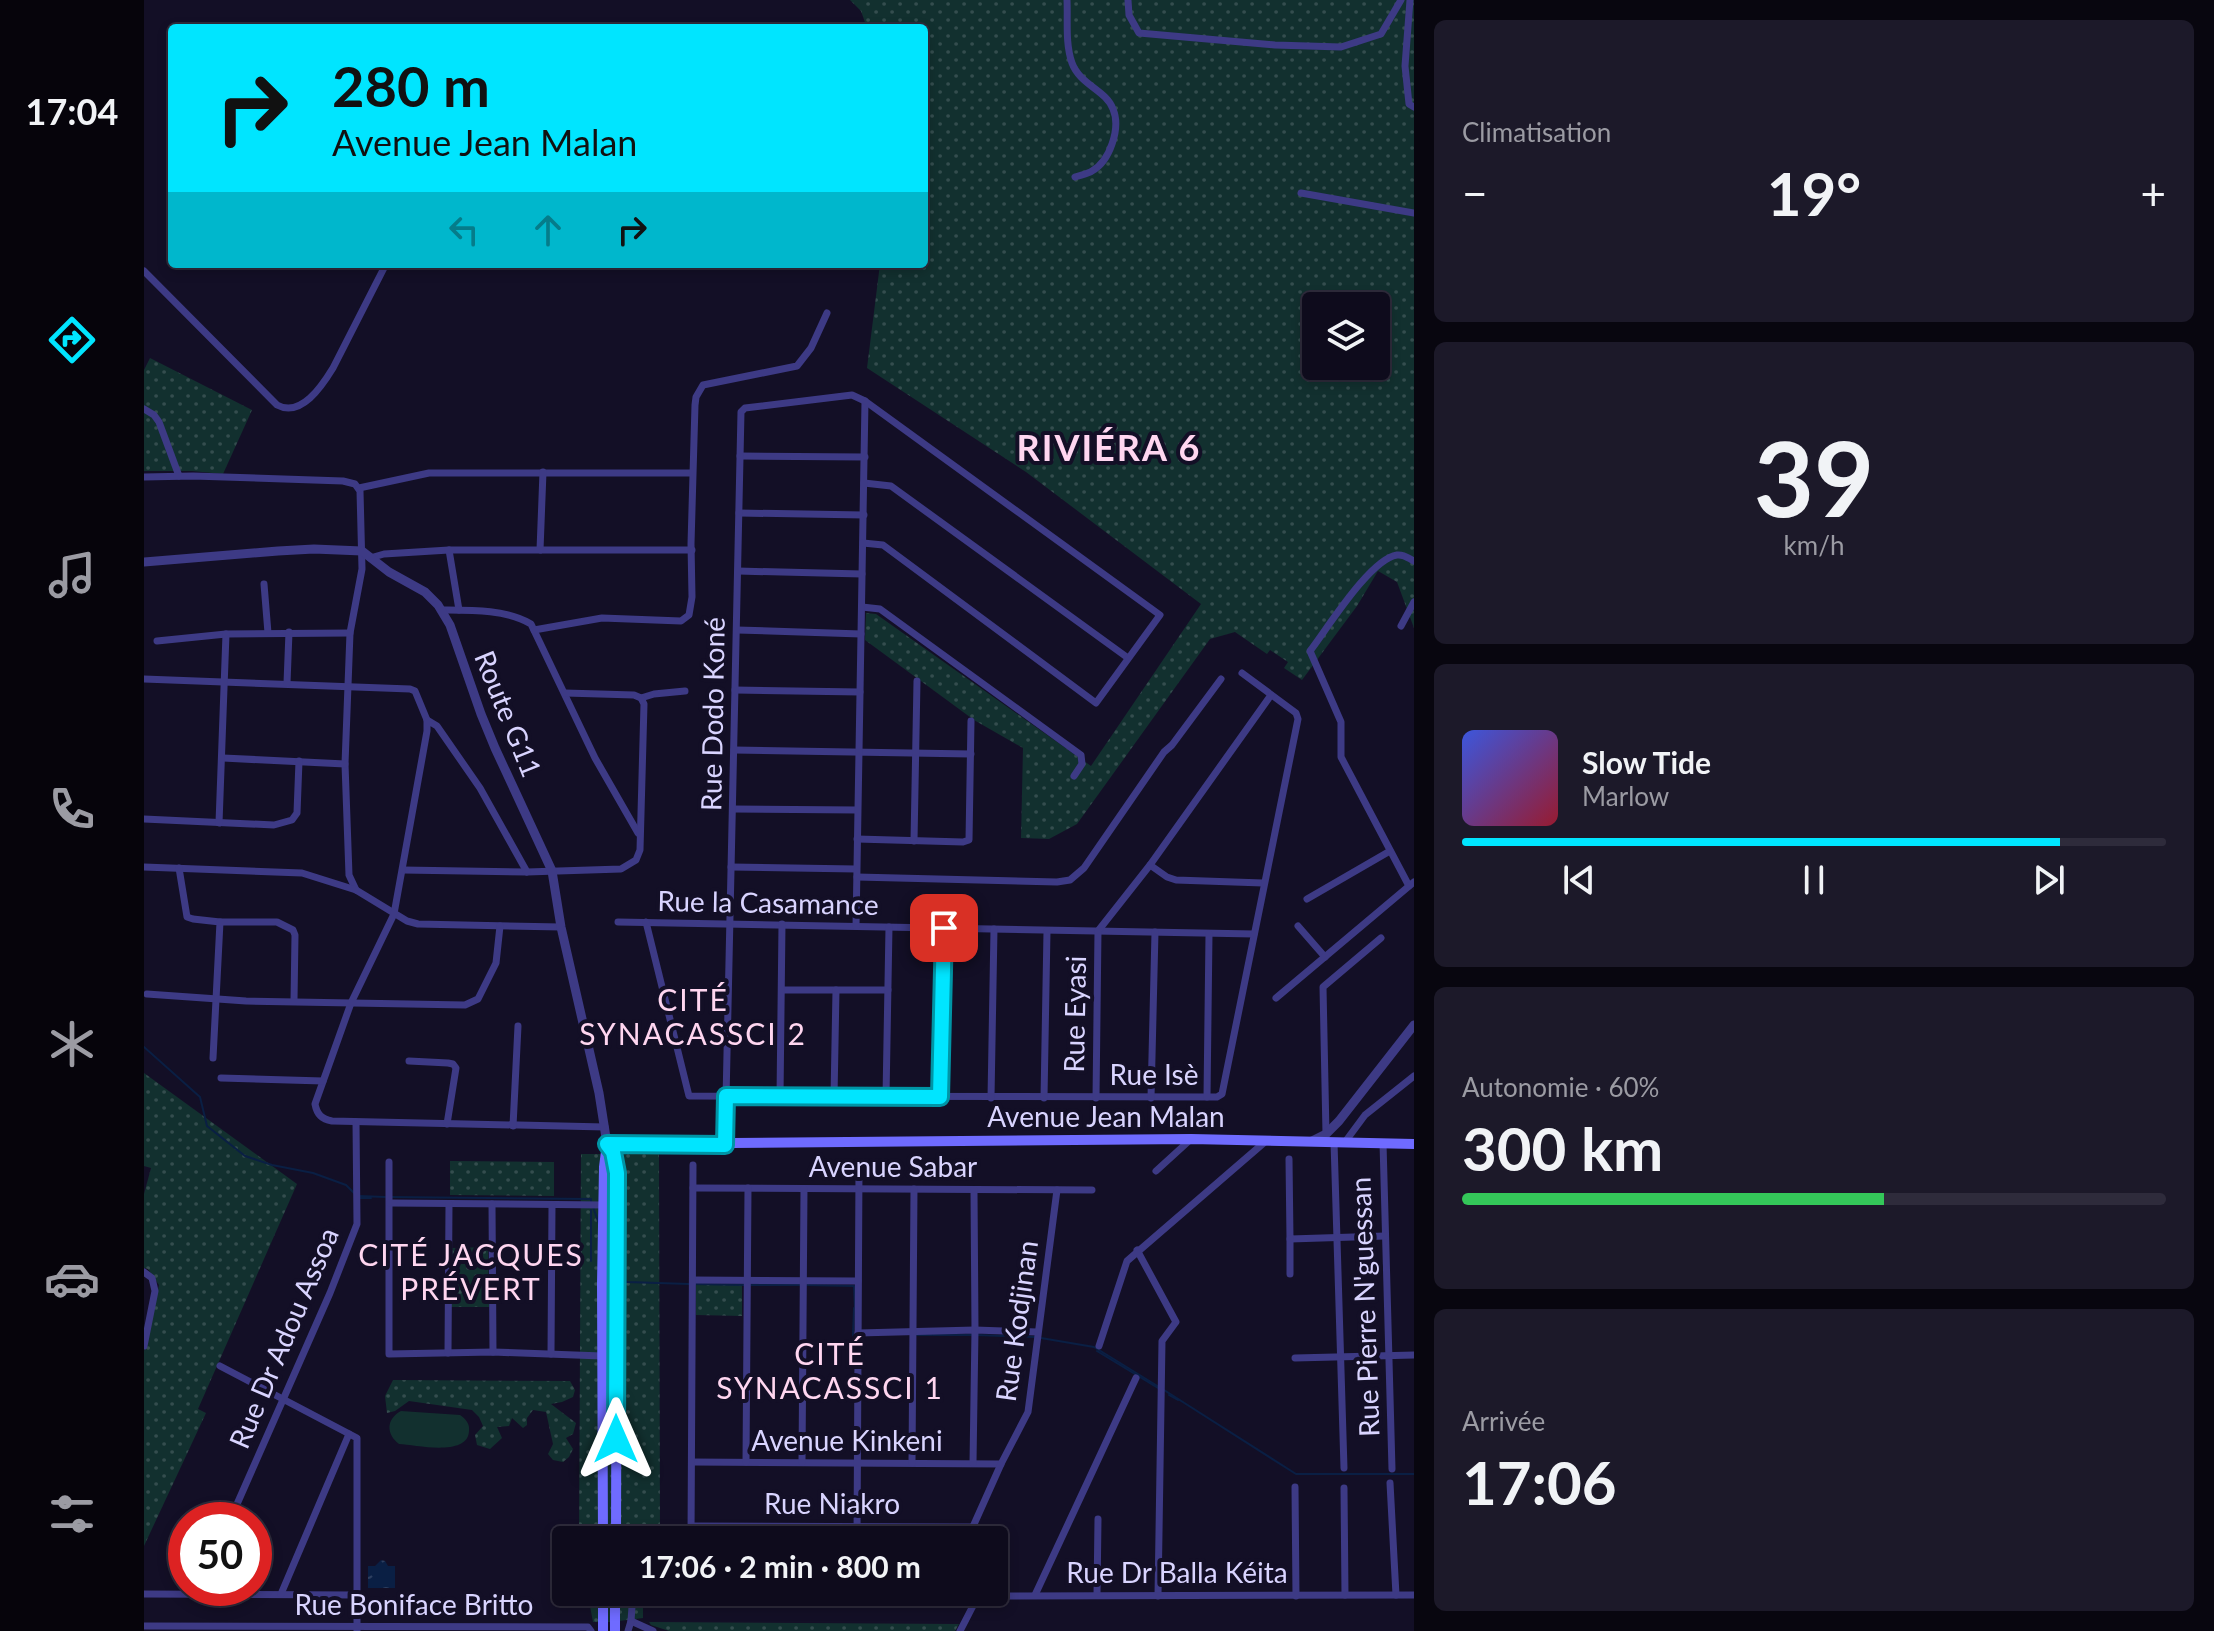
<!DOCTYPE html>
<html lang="fr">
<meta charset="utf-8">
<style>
:root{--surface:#0e0b1c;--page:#1c1929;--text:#f1f3f6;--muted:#9b9ba3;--line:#2e2b3b;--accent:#00e5ff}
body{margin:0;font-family:Lato,sans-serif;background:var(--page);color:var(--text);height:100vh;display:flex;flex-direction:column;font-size:30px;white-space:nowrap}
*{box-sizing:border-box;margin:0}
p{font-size:26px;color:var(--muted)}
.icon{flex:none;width:44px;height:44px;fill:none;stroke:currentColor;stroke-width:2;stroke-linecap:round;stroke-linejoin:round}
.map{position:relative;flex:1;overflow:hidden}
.drawer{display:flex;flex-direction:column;gap:20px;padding:20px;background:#08060f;width:800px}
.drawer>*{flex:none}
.top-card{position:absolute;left:24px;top:24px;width:760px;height:244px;border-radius:8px;box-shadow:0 4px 12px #0003,0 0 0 2px var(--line);background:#00e5ff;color:#111;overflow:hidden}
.buttons{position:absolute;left:1158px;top:292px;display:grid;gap:16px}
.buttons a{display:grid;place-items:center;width:88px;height:88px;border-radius:8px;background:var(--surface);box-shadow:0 4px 12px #0003,0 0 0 2px var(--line);font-size:40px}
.speed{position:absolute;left:24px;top:1502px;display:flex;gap:16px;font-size:40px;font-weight:700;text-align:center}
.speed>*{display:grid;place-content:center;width:104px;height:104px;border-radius:50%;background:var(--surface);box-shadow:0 4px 12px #0003,0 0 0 2px var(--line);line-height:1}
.speed .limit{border:12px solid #d22;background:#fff;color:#111}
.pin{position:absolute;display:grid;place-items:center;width:68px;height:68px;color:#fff;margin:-34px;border-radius:16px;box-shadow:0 4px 12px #0006}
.me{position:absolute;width:88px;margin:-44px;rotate:0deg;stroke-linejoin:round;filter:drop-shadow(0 0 6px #0008)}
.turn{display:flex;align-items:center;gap:28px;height:168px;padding:0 32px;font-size:36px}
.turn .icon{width:104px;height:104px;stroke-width:2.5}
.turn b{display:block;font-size:56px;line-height:68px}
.lanes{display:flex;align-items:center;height:76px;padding:0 32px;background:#0003;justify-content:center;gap:40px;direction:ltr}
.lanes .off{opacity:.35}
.big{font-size:60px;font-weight:700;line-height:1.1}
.drawer .widget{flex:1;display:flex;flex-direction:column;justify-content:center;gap:12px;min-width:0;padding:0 28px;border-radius:12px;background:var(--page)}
.drawer .dial{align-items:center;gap:0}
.dial b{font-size:104px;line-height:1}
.song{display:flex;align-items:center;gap:24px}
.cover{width:96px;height:96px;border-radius:12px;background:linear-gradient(135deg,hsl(230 70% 55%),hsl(350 70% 35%))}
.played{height:8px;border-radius:4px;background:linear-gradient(90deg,var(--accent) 85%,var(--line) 85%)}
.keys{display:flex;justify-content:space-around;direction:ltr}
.heat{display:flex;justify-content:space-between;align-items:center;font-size:44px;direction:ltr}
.charge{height:12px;border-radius:6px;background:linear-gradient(90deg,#34c759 60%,var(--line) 0)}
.trip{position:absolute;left:408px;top:1526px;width:456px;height:80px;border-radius:8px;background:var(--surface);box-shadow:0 4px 12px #0003,0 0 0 2px var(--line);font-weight:700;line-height:80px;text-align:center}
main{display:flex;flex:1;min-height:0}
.menu{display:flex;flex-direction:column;width:144px;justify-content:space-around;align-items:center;background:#06040b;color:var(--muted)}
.menu .icon{width:56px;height:56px}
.menu .current{color:var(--accent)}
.menu b{font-size:36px;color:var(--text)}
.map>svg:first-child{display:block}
</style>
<main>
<nav class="menu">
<b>17:04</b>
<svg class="icon current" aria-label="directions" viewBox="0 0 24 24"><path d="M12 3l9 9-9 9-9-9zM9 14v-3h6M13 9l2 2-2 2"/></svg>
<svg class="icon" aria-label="music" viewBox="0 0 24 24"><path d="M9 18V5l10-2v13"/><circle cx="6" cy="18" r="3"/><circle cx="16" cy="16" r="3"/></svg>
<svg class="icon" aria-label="phone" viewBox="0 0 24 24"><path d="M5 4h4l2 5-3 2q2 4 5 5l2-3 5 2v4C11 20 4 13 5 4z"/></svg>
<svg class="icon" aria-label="climate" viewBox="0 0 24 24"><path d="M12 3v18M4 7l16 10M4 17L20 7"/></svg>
<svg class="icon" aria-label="car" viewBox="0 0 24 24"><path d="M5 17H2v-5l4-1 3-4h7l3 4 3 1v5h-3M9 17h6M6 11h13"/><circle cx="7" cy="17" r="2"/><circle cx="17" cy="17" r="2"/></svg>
<svg class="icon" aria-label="filters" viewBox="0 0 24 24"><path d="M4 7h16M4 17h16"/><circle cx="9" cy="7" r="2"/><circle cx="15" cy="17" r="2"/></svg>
</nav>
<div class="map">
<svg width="1270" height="1631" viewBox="0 0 1270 1631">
<defs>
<pattern id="grass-dots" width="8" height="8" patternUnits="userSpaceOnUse" patternTransform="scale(2)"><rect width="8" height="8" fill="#12302f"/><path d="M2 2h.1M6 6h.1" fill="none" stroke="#344d4e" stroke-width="1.8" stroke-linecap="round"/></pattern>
<pattern id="water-ripples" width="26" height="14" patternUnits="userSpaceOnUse" patternTransform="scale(2)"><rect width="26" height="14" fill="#0a1f44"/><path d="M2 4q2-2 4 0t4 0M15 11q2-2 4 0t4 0" fill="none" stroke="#2d3f60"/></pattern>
</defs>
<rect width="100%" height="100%" fill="#130f26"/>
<g fill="url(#grass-dots)" fill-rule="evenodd">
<path d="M706 0H1270V628L1253 582 1234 571 1213 606 1158 680 1140 668 1144 662 1126 650 1123 654 1091 632 1066 639 933 824 905 839 877 838 879 748 830 720 721 640 722 613 732 614 947 766 1057 604 882 472 723 368 736 264H780V28H723L717 11ZM1172 306H1232V366H1172Z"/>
<path d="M6 358 108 410 79 474 48 471H0V370Z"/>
<path d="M0 1073 153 1184 54 1409 62 1413 0 1546V1351L15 1285 4 1269 0 1268V1194L7 1168 0 1166Z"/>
<path d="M437 1154H515L516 1540H435Z"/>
<path d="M306 1161 410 1162V1196L306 1195Z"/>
<path d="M344 1247 345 1307H307V1248Z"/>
<path d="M552 1285H598V1316L552 1315Z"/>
<path d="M249 1380 426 1381 431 1390 429 1397 418 1402 407 1404 432 1423 429 1434 422 1438 429 1449 425 1457 419 1462 409 1460 404 1454 409 1444 402 1412 389 1410 383 1418V1425L379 1428 368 1418 365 1426 353 1427 358 1438 346 1449 333 1445 331 1435 339 1426 335 1417 328 1410 265 1401 251 1411 243 1413 241 1396Z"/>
<path d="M438 1592H499V1618L467 1622H449L446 1606Z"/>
<path d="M505 1622 815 1624 811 1631H525L507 1625Z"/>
</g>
<path fill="#12302f" d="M257 1411 316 1415C322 1419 326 1424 325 1431 324 1457 272 1445 255 1444 242 1434 242 1419 257 1411Z"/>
<path fill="url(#water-ripples)" d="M237 1560 241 1561 244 1566H251V1588H224V1566H231Z"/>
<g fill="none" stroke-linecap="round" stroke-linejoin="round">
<g stroke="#0a1f44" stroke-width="2">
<path d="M0 1047 56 1097 63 1126 101 1156 128 1165 169 1173 202 1185 210 1193"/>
<path d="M215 1196 241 1197"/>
<path d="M247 1197 447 1199V1201"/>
<path d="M216 1198H227"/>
<path d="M449 1207 455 1224"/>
<path d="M447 1210V1261"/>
<path d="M463 1249 469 1266"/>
<path d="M477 1277 483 1282 545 1284"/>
<path d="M551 1284 601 1285"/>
<path d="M607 1285H657"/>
<path d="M663 1285 710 1286 711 1309"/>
<path d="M773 1335H788"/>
<path d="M789 1335H827"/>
<path d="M833 1335 891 1337"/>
<path d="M709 1336 710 1308"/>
<path d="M897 1338 950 1347 1015 1387"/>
<path d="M953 1351 1014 1388"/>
<path d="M1020 1390 1152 1474H1270"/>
<path d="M1025 1395 1034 1400"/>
</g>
<g stroke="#3d3a85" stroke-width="7">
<path d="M923 0C924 20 921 43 928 63 936 85 962 90 969 109 977 128 966 161 948 171 944 174 936 175 931 177"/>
<path d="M984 0 985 15 995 33 1131 45 1197 47 1237 34 1257 0"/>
<path d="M1266 0 1261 66 1265 104 1270 107"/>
<path d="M1157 193 1270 213"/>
<path d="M0 271 133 405C157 418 178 386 189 368L242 264"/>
<path d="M0 409 10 415 15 422 35 476"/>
<path d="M596 456 721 457"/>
<path d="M0 477 49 476 199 481 211 484 216 491 218 569 206 633 201 764 205 875 212 890"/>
<path d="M720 483 747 486 984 658"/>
<path d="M215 488 285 473H548"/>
<path d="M595 513 720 515"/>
<path d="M305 550 315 610"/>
<path d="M396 550 399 472"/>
<path d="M226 558 240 554 305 550H548"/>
<path d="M594 571 718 574"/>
<path d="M120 584 124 633"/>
<path d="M718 607 736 609 937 755 938 764 930 776"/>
<path d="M297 610C326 610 362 609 387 624L451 758 494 833"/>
<path d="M1257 626 1270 602"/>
<path d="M390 630 458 618 537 621 545 615 548 597 547 544 551 405 552 397 559 385 653 366 667 348 683 313"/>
<path d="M593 630 717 634"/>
<path d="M13 641 82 634 206 633"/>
<path d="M0 679 266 689 271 691 283 720"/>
<path d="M143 683 145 632"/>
<path d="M591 690 716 692"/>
<path d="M497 698 510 694 541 691"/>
<path d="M590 750 827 754"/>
<path d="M79 758 201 764"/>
<path d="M589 809 713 810"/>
<path d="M0 819 130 825 148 820 153 813 155 761"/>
<path d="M75 823 82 634"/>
<path d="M713 839 819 842 825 840 827 721"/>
<path d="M770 841 773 681"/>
<path d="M1006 865 1023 877 1032 880 1119 883"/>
<path d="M0 867 158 873 212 890 263 921 274 924 417 927"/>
<path d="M587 867 712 869"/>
<path d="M35 868 43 917 49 919 76 922 69 1058"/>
<path d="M259 870 383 872 477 869 492 860 496 850 500 704 497 698 490 695 421 693"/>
<path d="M383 872 336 788 293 726 283 720V731L250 914 207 1003 171 1104C173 1115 178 1119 188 1121L461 1127"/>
<path d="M713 877 913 882 926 880 940 868 1020 752 1028 745 1077 679"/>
<path d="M1265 886 1197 757V722L1166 651C1183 629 1226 559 1253 555 1260 554 1264 558 1270 561"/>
<path d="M1163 899 1246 851"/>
<path d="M76 922H133L149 930 151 935 150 1001"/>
<path d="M474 922 1110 934"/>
<path d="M502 922 545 1096 1073 1097 1078 1094 1154 719 1152 713 1098 673"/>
<path d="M712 926 721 401"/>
<path d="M1154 926 1181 957"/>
<path d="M638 990H744"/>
<path d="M3 994 102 1001 321 1005 334 999 352 963 356 926"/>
<path d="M1132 998 1270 882"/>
<path d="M265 1061 304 1063 309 1064 312 1068 303 1124"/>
<path d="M77 1078 179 1081"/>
<path d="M636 1097 638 924"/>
<path d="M690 1097 692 990"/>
<path d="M742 1097 745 927"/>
<path d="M796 1097 800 928"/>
<path d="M1063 1097 1065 934"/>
<path d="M847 1098 850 929"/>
<path d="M900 1098 903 931"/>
<path d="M952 1098 954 931 1006 865 1127 695"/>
<path d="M1007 1098 1011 932"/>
<path d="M369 1126 374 1026"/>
<path d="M1182 1134 1179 987 1237 938"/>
<path d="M1190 1142 1200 1468"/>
<path d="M1201 1142 1221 1115 1270 1076"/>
<path d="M1239 1143 1248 1469"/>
<path d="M581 1145 597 412 601 408 708 395 721 401 1016 615 952 703 739 545 719 543"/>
<path d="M1145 1159 1146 1239 1241 1236"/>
<path d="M245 1162V1354L349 1352 458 1356"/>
<path d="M1012 1171 1046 1140"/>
<path d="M549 1188 948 1190"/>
<path d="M246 1203 460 1205"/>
<path d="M348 1204 349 1352"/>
<path d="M1146 1239V1274"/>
<path d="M993 1250 1032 1322 1018 1341 1014 1596"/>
<path d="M0 1272 8 1278 11 1291 0 1346"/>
<path d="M549 1280 714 1281"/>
<path d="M714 1333 831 1330 893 1332"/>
<path d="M955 1346 983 1261 1122 1141"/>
<path d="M304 1353 305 1204"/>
<path d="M407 1354 408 1205"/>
<path d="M1151 1358 1270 1355"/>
<path d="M76 1366 213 1438V1631"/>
<path d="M548 1462 857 1464"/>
<path d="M602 1462 604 1188"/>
<path d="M658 1462 660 1189"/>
<path d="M768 1463 770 1189"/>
<path d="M829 1463 831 1330 830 1190"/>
<path d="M1246 1483 1252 1595"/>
<path d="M1151 1487 1152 1596"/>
<path d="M1200 1488 1201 1595"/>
<path d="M86 1520 186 1293 213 1224 212 1122"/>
<path d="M547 1526 828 1527"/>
<path d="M547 1540 549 1165"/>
<path d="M713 1540 715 1169"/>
<path d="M823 1540 857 1464 884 1412 913 1190"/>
<path d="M0 1594 212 1595"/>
<path d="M137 1594 205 1434"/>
<path d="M891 1595 992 1378"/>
<path d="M953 1595 954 1519"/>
<path d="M487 1621 509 1631"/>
<path d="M0 1626 444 1627 447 1631"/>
<path d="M484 1631 487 1621 489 1592"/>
<path d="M816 1631 832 1600 837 1596 1270 1595"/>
</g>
<g stroke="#3d3a85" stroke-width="9">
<path d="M0 562 134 551 170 549 218 551 245 572 281 592 294 605 306 625 337 714 351 748 408 871 417 927 455 1093 463 1144"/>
<path d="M1168 1141 1182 1134 1195 1121 1270 1025"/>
</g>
<g stroke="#6f6bff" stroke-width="10">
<path d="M463 1144 1047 1139 1270 1144"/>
<path d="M463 1144 469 1152 473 1173 472 1540"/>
<path d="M459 1540 458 1284 460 1167 463 1144"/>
<path d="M459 1592V1631"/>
<path d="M471 1592V1631"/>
</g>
</g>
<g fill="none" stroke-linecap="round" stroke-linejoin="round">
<g stroke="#0095a6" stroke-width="20">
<path id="route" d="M472 1439 473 1173 469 1152 463 1144 581 1145 582 1096 796 1097 800 928"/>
</g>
<use href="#route" stroke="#00e5ff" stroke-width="14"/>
</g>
<g text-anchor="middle" stroke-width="8" stroke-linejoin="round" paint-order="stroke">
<g font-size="28" fill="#d9d4ff" stroke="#130f26">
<text transform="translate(364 714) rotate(68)" y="10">Route G11</text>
<text transform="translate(569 714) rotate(-89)" y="10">Rue Dodo Koné</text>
<text transform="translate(624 903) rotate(1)" y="10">Rue la Casamance</text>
<text transform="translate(931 1014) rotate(-89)" y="10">Rue Eyasi</text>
<text x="1010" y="1085">Rue Isè</text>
<text x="962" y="1127">Avenue Jean Malan</text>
<text x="749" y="1177">Avenue Sabar</text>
<text transform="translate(1221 1307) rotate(-92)" y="10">Rue Pierre N'guessan</text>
<text transform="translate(873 1321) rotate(-82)" y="10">Rue Kodjinan</text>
<text transform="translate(140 1338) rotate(-67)" y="10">Rue Dr Adou Assoa</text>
<text x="703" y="1451">Avenue Kinkeni</text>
<text x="688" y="1514">Rue Niakro</text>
<text x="1033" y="1583">Rue Dr Balla Kéita</text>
<text x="270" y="1615">Rue Boniface Britto</text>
</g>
<g font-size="30" letter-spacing="2" fill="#ffd6f0" stroke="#130f26">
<text x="549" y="1011">CITÉ<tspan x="549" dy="34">SYNACASSCI 2</tspan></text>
<text x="327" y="1266">CITÉ JACQUES<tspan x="327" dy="34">PRÉVERT</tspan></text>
<text x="686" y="1365">CITÉ<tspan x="686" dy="34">SYNACASSCI 1</tspan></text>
</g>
<g font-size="36" font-weight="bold" letter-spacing="2" fill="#ffd6f0" stroke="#130f26">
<text x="965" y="461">RIVIÉRA 6</text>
</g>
</g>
</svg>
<div class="buttons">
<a><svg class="icon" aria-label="layers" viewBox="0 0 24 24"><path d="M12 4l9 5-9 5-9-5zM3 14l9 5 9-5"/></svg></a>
</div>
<div class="speed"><div class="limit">50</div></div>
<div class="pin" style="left:800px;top:928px;background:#d93025"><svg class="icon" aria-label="arrive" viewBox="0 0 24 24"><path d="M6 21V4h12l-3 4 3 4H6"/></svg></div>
<svg class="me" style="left:472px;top:1439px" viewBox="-20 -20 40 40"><path d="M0-17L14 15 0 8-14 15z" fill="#00e5ff" stroke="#fff" stroke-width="4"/></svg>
<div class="trip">17:06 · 2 min · 800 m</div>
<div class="top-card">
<div class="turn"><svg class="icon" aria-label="right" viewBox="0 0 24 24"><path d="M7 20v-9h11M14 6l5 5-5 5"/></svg><div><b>280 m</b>Avenue Jean Malan</div></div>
<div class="lanes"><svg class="icon off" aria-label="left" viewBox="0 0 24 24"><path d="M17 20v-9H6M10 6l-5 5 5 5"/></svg><svg class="icon off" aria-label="ahead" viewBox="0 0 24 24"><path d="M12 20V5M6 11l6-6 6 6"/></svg><svg class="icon" aria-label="right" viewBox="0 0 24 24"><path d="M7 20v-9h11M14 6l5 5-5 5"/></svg></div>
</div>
</div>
<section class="drawer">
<div class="widget"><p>Climatisation</p>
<div class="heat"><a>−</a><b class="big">19°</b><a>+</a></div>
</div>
<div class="widget dial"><b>39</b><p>km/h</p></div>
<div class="widget">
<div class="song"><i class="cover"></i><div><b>Slow Tide</b><p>Marlow</p></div></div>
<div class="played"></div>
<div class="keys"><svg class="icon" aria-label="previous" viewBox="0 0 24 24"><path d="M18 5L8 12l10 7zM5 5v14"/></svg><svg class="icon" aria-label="pause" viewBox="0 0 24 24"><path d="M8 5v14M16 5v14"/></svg><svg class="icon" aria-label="next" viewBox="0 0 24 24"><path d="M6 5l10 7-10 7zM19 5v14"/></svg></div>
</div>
<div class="widget"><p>Autonomie · 60%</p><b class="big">300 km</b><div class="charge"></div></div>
<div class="widget"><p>Arrivée</p><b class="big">17:06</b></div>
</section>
</main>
